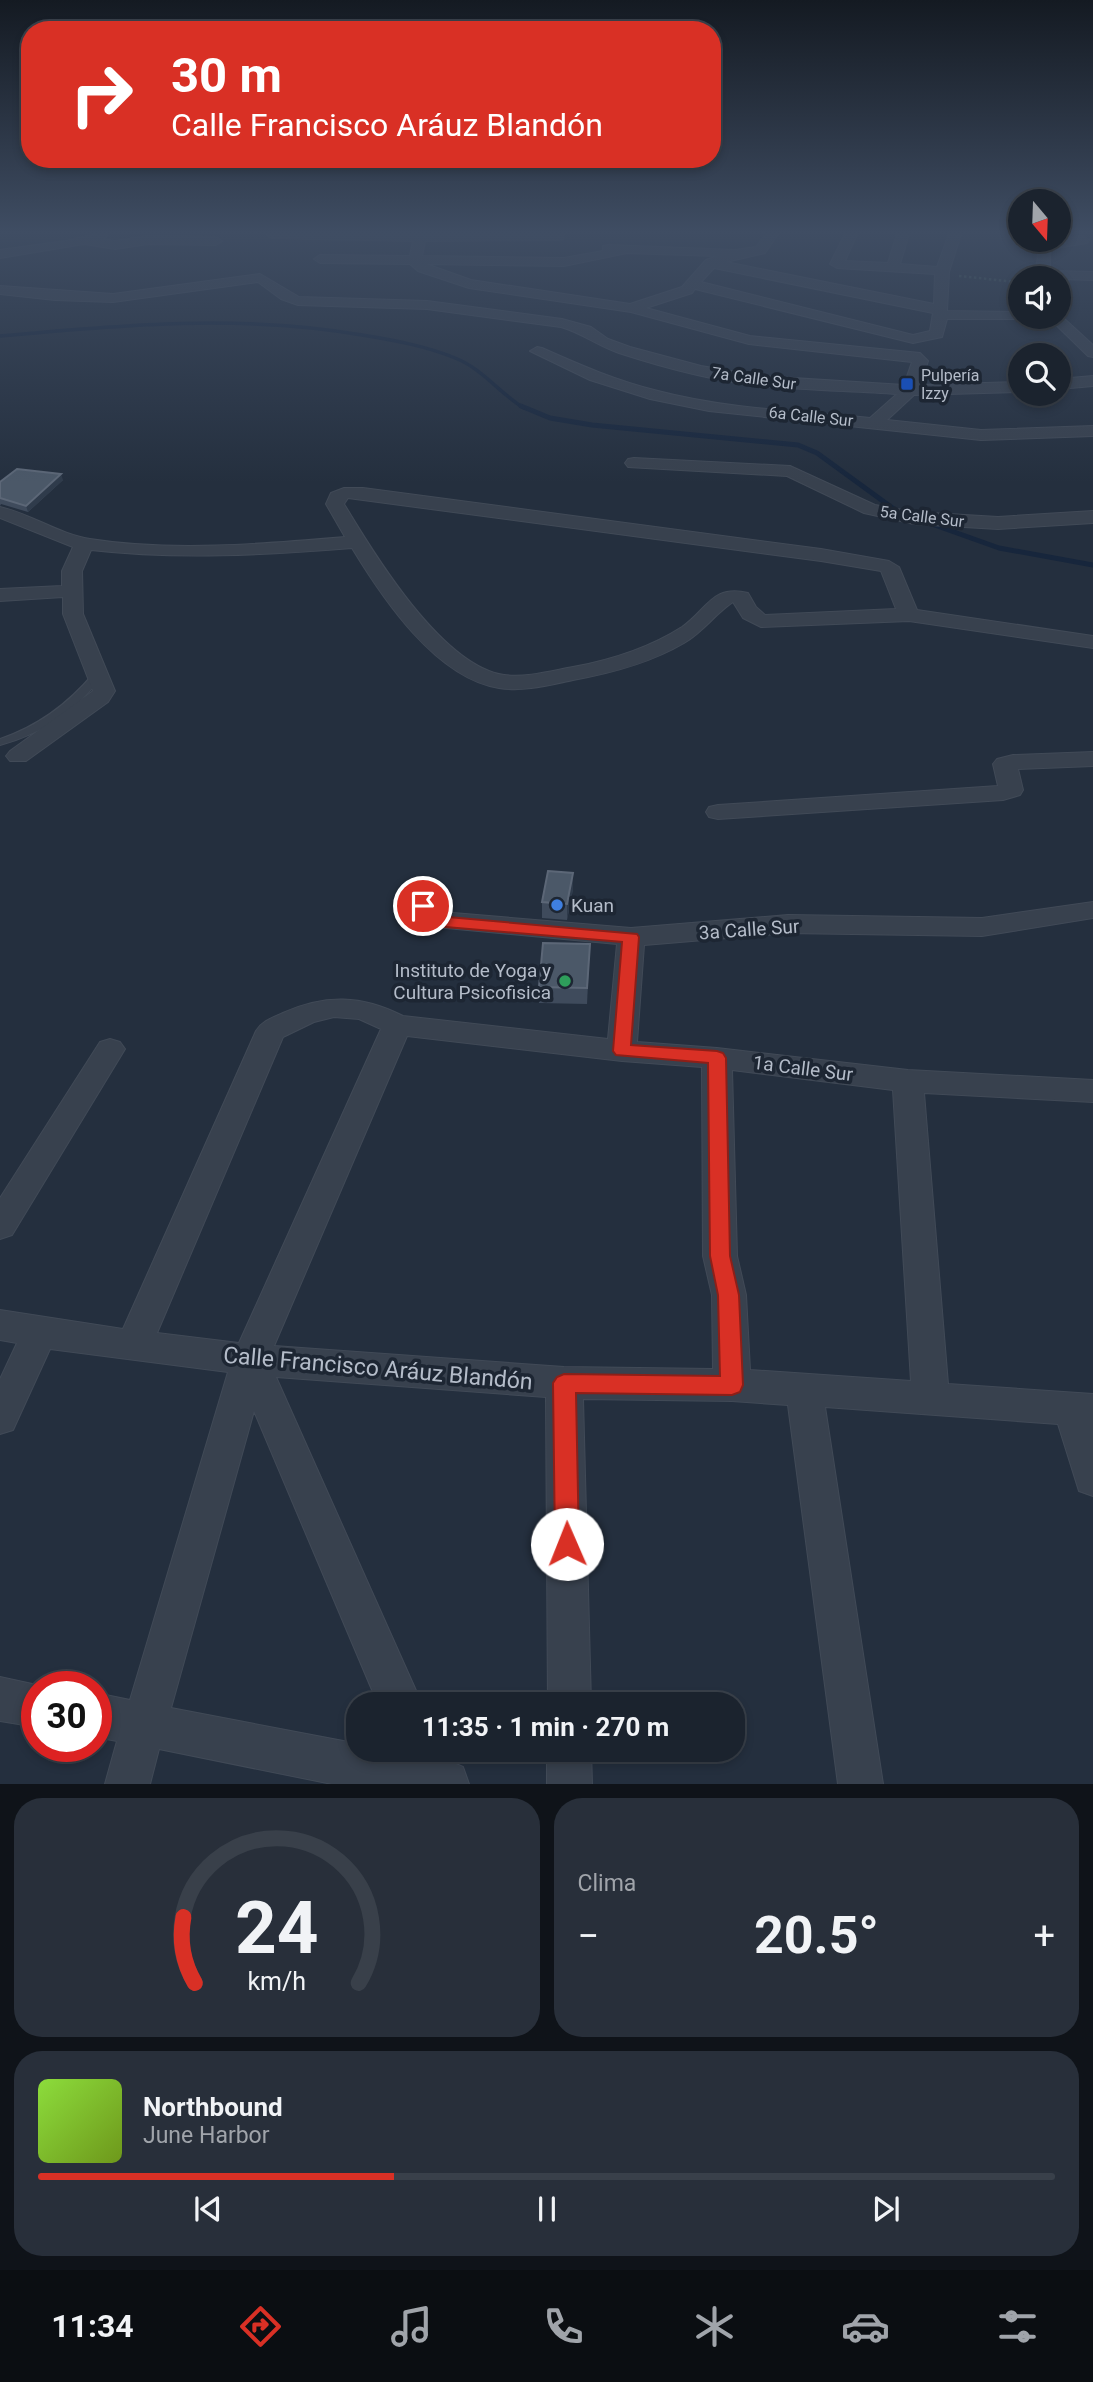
<!DOCTYPE html>
<html lang="es">
<meta charset="utf-8">
<style>
:root{--surface:#1b232e;--page:#282f3a;--text:#f1f3f6;--muted:#a0a4aa;--line:#39404a;--accent:#d93025}
body{margin:0;font-family:Roboto,sans-serif;background:var(--page);color:var(--text);height:100vh;display:flex;flex-direction:column;font-size:26px;white-space:nowrap}
*{box-sizing:border-box;margin:0}
p{font-size:23px;color:var(--muted)}
.icon{flex:none;width:38px;height:38px;fill:none;stroke:currentColor;stroke-width:2;stroke-linecap:round;stroke-linejoin:round}
.map{position:relative;height:1784px;overflow:hidden}
.details{display:flex;flex-direction:column;gap:14px;padding:14px;background:#0f1319;flex:1}
.details>*{flex:none}
.banner{position:absolute;left:21px;top:21px;width:700px;height:147px;border-radius:28px;box-shadow:0 4px 10px #0003,0 0 0 2px var(--line);background:#d93025;color:#fff;overflow:hidden}
.needle{width:46px;rotate:161deg}
.buttons{position:absolute;left:1008px;top:189px;display:grid;gap:14px}
.buttons a{display:grid;place-items:center;width:63px;height:63px;border-radius:50%;background:var(--surface);box-shadow:0 4px 10px #0003,0 0 0 2px var(--line);font-size:35px}
.speed{position:absolute;left:21px;top:1671px;display:flex;gap:14px;font-size:35px;font-weight:700;text-align:center}
.speed>*{display:grid;place-content:center;width:91px;height:91px;border-radius:50%;background:var(--surface);box-shadow:0 4px 10px #0003,0 0 0 2px var(--line);line-height:1}
.speed .limit{border:10px solid #d22;background:#fff;color:#111}
.pin{position:absolute;display:grid;place-items:center;width:60px;height:60px;color:#fff;margin:-30px;border:4px solid #fff;border-radius:50%;box-shadow:0 2px 7px #0007}
.me{position:absolute;width:77px;margin:-38px;rotate:359deg;stroke-linejoin:round;filter:drop-shadow(0 0 5px #0008)}
.turn{display:flex;align-items:center;gap:24px;height:147px;padding:0 35px;font-size:32px}
.turn .icon{width:91px;height:91px;stroke-width:2.5}
.turn b{display:block;font-size:49px;line-height:60px}
.big{font-size:52px;font-weight:700;line-height:1.1}
.details .card{flex:1;display:flex;flex-direction:column;justify-content:center;gap:10px;min-width:0;padding:0 24px;border-radius:28px;background:var(--page)}
.details .dial{align-items:center;gap:0}
.dial svg{height:182px;overflow:visible;fill:none;stroke:var(--line);stroke-width:7;stroke-linecap:round;text-anchor:middle}
.dial text{fill:var(--text);stroke:none}
.song{display:flex;align-items:center;gap:21px}
.cover{width:84px;height:84px;border-radius:10px;background:linear-gradient(135deg,hsl(90 70% 55%),hsl(80 70% 35%))}
.played{height:7px;border-radius:4px;background:linear-gradient(90deg,var(--accent) 35%,var(--line) 35%)}
.keys{display:flex;justify-content:space-around;direction:ltr}
.heat{display:flex;justify-content:space-between;align-items:center;font-size:38px;direction:ltr}
.details .tiles{flex:1;display:grid;gap:14px;grid-template-columns:1fr 1fr}
.card:last-child{grid-column:span 2}
.trip{position:absolute;left:346px;top:1692px;width:399px;height:70px;border-radius:28px;background:var(--surface);box-shadow:0 4px 10px #0003,0 0 0 2px var(--line);font-weight:700;line-height:70px;text-align:center}
.menu{display:flex;height:112px;justify-content:space-around;align-items:center;background:#0b0e12;color:var(--muted)}
.menu .icon{width:49px;height:49px}
.menu .current{color:var(--accent)}
.menu b{font-size:32px;color:var(--text)}
.map>svg:first-child{display:block}
</style>
<div class="map">
<svg width="1093" height="1784" viewBox="0 0 1093 1784">
<rect width="100%" height="100%" fill="#242f3e"/>
<g fill="none" stroke-linecap="round" stroke-linejoin="round">
<path stroke="#17263c" stroke-width="3.5" d="M0 336C121 325 242 314 362 335 393 340 426 346 455 358 483 369 499 393 524 408"/>
<g stroke="#17263c" stroke-width="5">
<path d="M521 406 550 418 592 425 798 445 817 453 898 512"/>
<path d="M929 523 999 548 1093 565"/>
</g>
<g stroke="#414a57" stroke-width="2">
<path id="service" d="M98 672 103 675C77 710 42 734 0 745V739C39 726 68 704 94 673Z"/>
</g>
<g stroke="#414a57" stroke-width="2">
<g id="minor">
<path d="M96 234H106L107 236 102 239 115 241 148 236 216 237 222 241 216 245 148 244 115 249 84 244 0 258V250L66 241Z"/>
<path d="M266 234H564L563 239 559 240 425 241 422 256 564 258 603 251V246L608 245 735 250 756 247 766 234H778L765 253 726 262 934 304 935 274 837 268 830 264 845 234H857L845 261 888 263 897 234H909L900 264 937 267 949 234H961L949 272 947 311 1020 312V317H1027L1025 319H947L942 337 913 343 695 289 692 293 646 308 750 336 920 353 928 361 920 385 1020 382V392L914 395 887 420 981 430 1093 426V436L981 440 709 411 650 399 590 380 530 351 537 347 542 348C580 365 617 381 658 391 726 409 800 411 870 418L897 394C852 391 806 390 762 386 714 381 665 368 619 353 598 346 582 333 561 327L427 309 298 305 281 299 258 282 113 302 55 300 0 294V286L113 294 260 274 299 297 427 301 562 319 591 327 608 339 630 347 701 366 760 376 904 385 912 362 749 344 631 312 469 288 418 271 410 264 320 263 314 259 320 255 410 256 413 241 272 238ZM627 253 717 256 706 260 682 287 630 304 471 280 426 264 564 266ZM714 268 933 313 930 331 913 335 701 282Z"/>
<path d="M1083 236 1089 240 1087 243 1050 249V268L1054 271 1093 272V280L1026 278 1028 275 1040 273 1036 269 1040 243Z"/>
<path d="M1059 314 1093 345V357L1088 356 1048 317H1059Z"/>
<path d="M1093 376V386L1059 389V379Z"/>
<path d="M634 458 790 466 875 505 914 512 998 517 1093 511V523L998 529 914 524 864 513 787 476 628 467 625 463 628 459Z"/>
<path d="M344 488H363L821 549 889 561 899 567 917 610 1093 636V648L909 621 761 627 743 618 733 602C715 614 703 632 684 643 650 663 612 673 573 680 549 685 524 692 499 688 436 678 383 599 352 548 265 555 178 560 91 550L82 571 83 614 115 691 108 702 26 761H10L6 756 10 751 93 691 63 614V597L0 601V589L62 586V571L73 547 0 518V507C31 514 59 534 90 539 172 552 263 544 345 537L326 504 331 493ZM348 498 821 561 881 571 896 609 765 615 756 607 748 593C712 584 707 610 682 627 649 648 611 660 573 667 551 671 526 678 504 675 442 666 374 554 344 504Z"/>
<path d="M1093 752V766L1018 769 1023 790 1020 795 1003 800 718 819 709 817 706 812 709 807 718 805 998 786 993 764 997 759 1013 755Z"/>
<path d="M422 887 431 889 441 912 631 928 788 915 982 918 1093 902V918L982 936 788 933 644 945 637 1042 717 1048 908 1070 1093 1080V1102L924 1093 948 1384 1093 1394V1496L1079 1491 1058 1424 825 1407 883 1784H838L788 1405 732 1401 583 1399 591 1704H548L546 1397 276 1377 422 1704H378L254 1411 171 1708 359 1744V1750H442L447 1760 463 1767 469 1784H332L159 1749 150 1784H105L117 1741 96 1737V1693L130 1700 228 1372 50 1349 13 1430 0 1434V1379L17 1343 0 1340V1310L123 1329 256 1031C262 1021 272 1018 283 1013 325 994 362 995 403 1016L608 1039 617 944 425 926 413 913 409 895 413 889ZM334 1017 359 1019 381 1029 239 1343 157 1333 283 1037 314 1022ZM407 1036 622 1061 702 1067 703 1256 712 1295 713 1369 564 1367 274 1346ZM732 1070 893 1090 911 1381 750 1370 746 1295 737 1256Z"/>
<path d="M110 1039 120 1042 125 1049 12 1235 0 1239V1198L100 1042Z"/>
<path d="M0 1677 46 1687H37V1727L0 1721Z"/>
<path d="M547 1750H591L592 1784H547Z"/>
</g>
</g>
<path stroke="#3f5557" stroke-width="2.5" stroke-dasharray="2.5 2.5" stroke-linecap="butt" d="M959 276 1016 282"/>
<use href="#service" fill="#38414e" fill-rule="evenodd"/>
<use href="#minor" fill="#38414e" fill-rule="evenodd"/>
</g>
<g fill="#3f4b5c">
<path d="M63 480 28 512 1 504 0 506V482Z"/>
<path d="M573 873V889L567 920 542 918V902Z"/>
<path d="M590 944 587 1004 539 1003V987Z"/>
</g>
<g fill="#2f3b4b">
<path d="M61 474 63 480 28 512 26 506Z"/>
<path d="M573 873V889L567 920V904Z"/>
</g>
<g fill="#4b5868" stroke="#5c6777" stroke-width="2">
<path d="M17 469 61 474 26 506 0 498V482Z"/>
<path d="M548 871 573 873 567 904 542 902Z"/>
<path d="M543 943 590 944 587 988 539 987Z"/>
</g>
<linearGradient id="sky" x2="0" y2="1"><stop stop-color="#141a22"/><stop offset="0.48" stop-color="#3f4d63"/><stop offset="1" stop-color="#3f4d63" stop-opacity="0"/></linearGradient>
<rect width="1093" height="483" fill="url(#sky)"/>
<path fill="#d93025" stroke="#8d1f18" stroke-width="2" d="M423 901 429 903 437 916 637 934 639 937 631 1045 717 1051 723 1053 726 1058 730 1256 739 1295 743 1385 740 1392 732 1395 576 1393 579 1544 575 1552 567 1555 558 1552 555 1544 553 1383 557 1377 564 1374 720 1376 718 1295 710 1256 708 1063 616 1055 613 1051 622 942 434 926 424 922 415 906Z"/>
<rect fill="#1a4fb4" stroke="#1d2633" stroke-width="2.5" x="900" y="377" width="14" height="14" rx="3.5"/>
<circle fill="#3f7fe0" stroke="#1d2633" stroke-width="2.5" cx="557" cy="905" r="7"/>
<circle fill="#2e9e5b" stroke="#1d2633" stroke-width="2.5" cx="565" cy="981" r="7"/>
<g text-anchor="middle" stroke-width="7" stroke-linejoin="round" paint-order="stroke">
<g font-size="16" fill="#b4bcc9" stroke="#1d2633" text-anchor="start">
<text x="921" y="381">Pulpería<tspan x="921" dy="18">Izzy</tspan></text>
</g>
<g font-size="16" fill="#b4bcc9" stroke="#1d2633">
<text transform="translate(754 378) rotate(8)" y="6">7a Calle Sur</text>
<text transform="translate(811 416) rotate(6)" y="6">6a Calle Sur</text>
<text transform="translate(922 516) rotate(7)" y="6">5a Calle Sur</text>
</g>
<g font-size="19" fill="#b4bcc9" stroke="#1d2633" text-anchor="start">
<text x="571" y="912">Kuan</text>
<text x="551" y="977" text-anchor="end">Instituto de Yoga y<tspan x="551" dy="22">Cultura Psicofisica</tspan></text>
</g>
<g font-size="19" fill="#b4bcc9" stroke="#1d2633">
<text transform="translate(749 929) rotate(-4)" y="7">3a Calle Sur</text>
<text transform="translate(803 1068) rotate(7)" y="7">1a Calle Sur</text>
</g>
<g font-size="23" fill="#b4bcc9" stroke="#1d2633">
<text transform="translate(378 1368) rotate(5)" y="8">Calle Francisco Aráuz Blandón</text>
</g>
</g>
</svg>
<div class="buttons">
<a><svg class="needle" viewBox="-14 -14 28 28"><path d="M0-13l5 13h-10z" fill="#e53935"/><path d="M0 13l5-13h-10z" fill="#a0a4aa"/></svg></a>
<a><svg class="icon" aria-label="sound" viewBox="0 0 24 24"><path d="M4 9h4l5-4v14l-5-4H4zM17 9q2 3 0 6"/></svg></a>
<a><svg class="icon" aria-label="search" viewBox="0 0 24 24"><circle cx="10" cy="10" r="6"/><path d="M15 15l6 6"/></svg></a>
</div>
<div class="speed"><div class="limit">30</div></div>
<div class="pin" style="left:423px;top:906px;background:#d93025"><svg class="icon" aria-label="arrive" viewBox="0 0 24 24"><path d="M6 21V4h12l-3 4 3 4H6"/></svg></div>
<svg class="me" style="left:567px;top:1544px" viewBox="-20 -20 40 40"><circle r="19" fill="#fff"/><path d="M0-13L10 11 0 6-10 11z" fill="#d93025"/></svg>
<div class="trip">11:35 · 1 min · 270 m</div>
<div class="banner">
<div class="turn"><svg class="icon" aria-label="right" viewBox="0 0 24 24"><path d="M7 20v-9h11M14 6l5 5-5 5"/></svg><div><b>30 m</b>Calle Francisco Aráuz Blandón</div></div>
</div>
</div>
<section class="details">
<div class="tiles">
<div class="card dial"><svg viewBox="0 0 100 80">
<path d="M14 69A42 42 0 1 1 86 69"/>
<path d="M14 69A42 42 0 0 1 9 40" stroke="#d93025"/>
<text x="50" y="56" font-size="32" font-weight="700">24</text>
<text x="50" y="72" font-size="11">km/h</text>
</svg></div>
<div class="card"><p>Clima</p>
<div class="heat"><a>−</a><b class="big">20.5°</b><a>+</a></div>
</div>
<div class="card">
<div class="song"><i class="cover"></i><div><b>Northbound</b><p>June Harbor</p></div></div>
<div class="played"></div>
<div class="keys"><svg class="icon" aria-label="previous" viewBox="0 0 24 24"><path d="M18 5L8 12l10 7zM5 5v14"/></svg><svg class="icon" aria-label="pause" viewBox="0 0 24 24"><path d="M8 5v14M16 5v14"/></svg><svg class="icon" aria-label="next" viewBox="0 0 24 24"><path d="M6 5l10 7-10 7zM19 5v14"/></svg></div>
</div>
</div>
</section>
<nav class="menu">
<b>11:34</b>
<svg class="icon current" aria-label="directions" viewBox="0 0 24 24"><path d="M12 3l9 9-9 9-9-9zM9 14v-3h6M13 9l2 2-2 2"/></svg>
<svg class="icon" aria-label="music" viewBox="0 0 24 24"><path d="M9 18V5l10-2v13"/><circle cx="6" cy="18" r="3"/><circle cx="16" cy="16" r="3"/></svg>
<svg class="icon" aria-label="phone" viewBox="0 0 24 24"><path d="M5 4h4l2 5-3 2q2 4 5 5l2-3 5 2v4C11 20 4 13 5 4z"/></svg>
<svg class="icon" aria-label="climate" viewBox="0 0 24 24"><path d="M12 3v18M4 7l16 10M4 17L20 7"/></svg>
<svg class="icon" aria-label="car" viewBox="0 0 24 24"><path d="M5 17H2v-5l4-1 3-4h7l3 4 3 1v5h-3M9 17h6M6 11h13"/><circle cx="7" cy="17" r="2"/><circle cx="17" cy="17" r="2"/></svg>
<svg class="icon" aria-label="filters" viewBox="0 0 24 24"><path d="M4 7h16M4 17h16"/><circle cx="9" cy="7" r="2"/><circle cx="15" cy="17" r="2"/></svg>
</nav>
